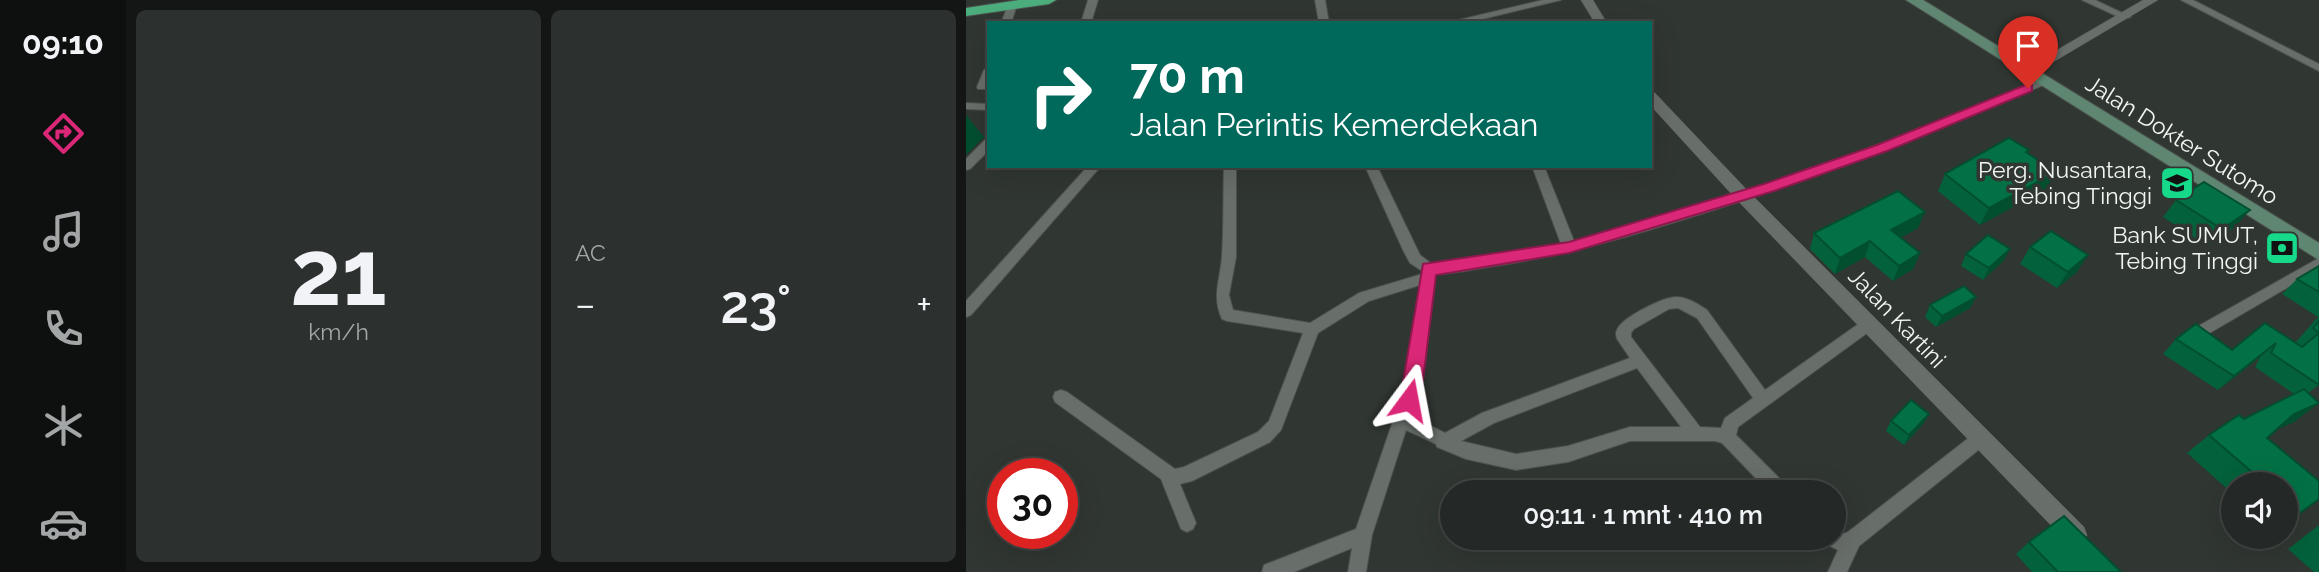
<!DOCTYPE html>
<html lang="id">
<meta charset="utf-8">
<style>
:root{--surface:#242826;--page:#2c302e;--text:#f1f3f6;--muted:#a3a6a7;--line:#414443;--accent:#db2777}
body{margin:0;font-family:Raleway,sans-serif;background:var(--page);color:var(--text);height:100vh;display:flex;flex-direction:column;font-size:26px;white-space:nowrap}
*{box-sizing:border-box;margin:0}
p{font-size:23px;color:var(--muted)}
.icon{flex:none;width:38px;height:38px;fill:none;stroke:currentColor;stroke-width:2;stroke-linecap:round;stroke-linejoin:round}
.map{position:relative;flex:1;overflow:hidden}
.panel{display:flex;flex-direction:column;gap:10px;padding:10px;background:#141615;width:840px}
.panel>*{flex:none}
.guide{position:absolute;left:21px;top:21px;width:665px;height:147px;border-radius:0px;box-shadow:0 7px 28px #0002,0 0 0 2px var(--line);background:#00695c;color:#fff;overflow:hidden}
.controls{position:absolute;left:1255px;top:472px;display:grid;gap:14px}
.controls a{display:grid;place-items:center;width:77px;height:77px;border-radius:50%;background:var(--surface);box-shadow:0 7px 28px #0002,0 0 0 2px var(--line);font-size:35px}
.speed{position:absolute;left:21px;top:458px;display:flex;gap:14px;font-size:35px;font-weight:700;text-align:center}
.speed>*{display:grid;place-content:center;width:91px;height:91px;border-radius:50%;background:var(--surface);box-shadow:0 7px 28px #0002,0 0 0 2px var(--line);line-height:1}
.speed .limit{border:10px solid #d22;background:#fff;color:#111}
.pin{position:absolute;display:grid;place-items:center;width:60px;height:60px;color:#fff;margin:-72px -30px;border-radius:50% 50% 50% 0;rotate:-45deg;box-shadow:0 0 7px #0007}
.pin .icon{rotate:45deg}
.me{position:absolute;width:77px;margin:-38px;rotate:13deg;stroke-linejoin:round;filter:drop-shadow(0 0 5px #0008)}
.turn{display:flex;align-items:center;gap:24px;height:147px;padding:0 28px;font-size:32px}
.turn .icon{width:91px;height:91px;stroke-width:2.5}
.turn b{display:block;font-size:49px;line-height:60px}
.big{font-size:52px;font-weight:600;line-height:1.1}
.panel .tile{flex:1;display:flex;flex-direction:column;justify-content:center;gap:10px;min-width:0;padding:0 24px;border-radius:10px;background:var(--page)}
.panel .dial{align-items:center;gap:0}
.dial b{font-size:91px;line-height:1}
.heat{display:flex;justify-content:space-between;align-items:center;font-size:38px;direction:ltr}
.panel .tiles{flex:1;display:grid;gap:10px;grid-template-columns:repeat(2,1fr)}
.trip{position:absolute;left:474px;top:480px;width:406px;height:70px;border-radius:35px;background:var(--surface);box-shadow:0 7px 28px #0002,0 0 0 2px var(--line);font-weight:600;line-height:70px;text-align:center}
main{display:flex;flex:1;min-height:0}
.menu{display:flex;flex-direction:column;width:126px;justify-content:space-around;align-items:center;background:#0e100f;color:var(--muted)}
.menu .icon{width:49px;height:49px}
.menu .active{color:var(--accent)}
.menu b{font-size:32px;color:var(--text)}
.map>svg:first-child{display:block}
</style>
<main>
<nav class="menu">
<b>09:10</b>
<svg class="icon active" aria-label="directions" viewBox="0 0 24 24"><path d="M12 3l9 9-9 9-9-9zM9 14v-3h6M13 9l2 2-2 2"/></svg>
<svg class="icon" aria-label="music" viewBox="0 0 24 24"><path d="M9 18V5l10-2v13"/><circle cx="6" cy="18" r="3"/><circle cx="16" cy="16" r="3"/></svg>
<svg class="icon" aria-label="phone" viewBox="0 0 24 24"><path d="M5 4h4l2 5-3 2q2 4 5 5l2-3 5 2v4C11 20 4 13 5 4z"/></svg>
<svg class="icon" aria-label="climate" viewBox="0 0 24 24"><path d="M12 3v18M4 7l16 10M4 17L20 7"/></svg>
<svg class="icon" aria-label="car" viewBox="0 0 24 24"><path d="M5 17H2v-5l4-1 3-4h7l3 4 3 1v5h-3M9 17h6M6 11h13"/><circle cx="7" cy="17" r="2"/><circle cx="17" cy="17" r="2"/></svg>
</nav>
<section class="panel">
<div class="tiles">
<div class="tile dial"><b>21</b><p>km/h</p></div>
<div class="tile"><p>AC</p>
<div class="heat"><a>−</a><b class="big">23°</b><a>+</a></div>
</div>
</div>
</section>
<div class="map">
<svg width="1353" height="572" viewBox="0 0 1353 572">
<rect width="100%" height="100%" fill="#303632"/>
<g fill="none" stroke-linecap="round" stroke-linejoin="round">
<g stroke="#4c514e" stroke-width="2">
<g id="minor">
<path d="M122 0H132L125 23H115Z"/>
<path d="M349 0H359L363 23H353Z"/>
<path d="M577 0H595L500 23H480Z"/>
<path d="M1116 0H1129L1165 17 1157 19Z"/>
<path d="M1215 0H1227L1353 64V71Z"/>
<path d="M43 3 51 5 45 23H35Z"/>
<path d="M23 67V89H12L11 87 18 70Z"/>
<path d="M1078 78 1083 81 1082 83C951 140 819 190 683 230 630 246 577 259 522 267 505 270 487 274 469 274L457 380 445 416 479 433 516 413 664 358 651 339C650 334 649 333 652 328 658 317 697 297 710 297 721 297 732 304 741 310L799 390 898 320H908L910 324 908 328 772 427 770 435 821 486 824 492H803L756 443 749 441H664L602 462 550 470 500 459 471 447 470 444 440 430 406 535 400 572H382L386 548 328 572H296L298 565 390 529 441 380 454 285 403 301 352 333 315 430 304 442 226 481 214 484 230 523 227 529 221 532 215 529 195 479 89 402 87 397 89 392 95 390 101 392 209 469 218 467 292 432 303 421 337 333 261 321 256 319C245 296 255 278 256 255 258 225 257 196 258 166H270V257L263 295 267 310 344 323 393 293 456 274V271L444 263 437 250 399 166H411L454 255 466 264H479L595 244 566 166H578L608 241 721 210 841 171 959 127ZM712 308 731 318 787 398 759 418 755 428 734 427 665 337V333L668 329 703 309ZM671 368 715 427H664L602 446 550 454 495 441 528 423Z"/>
<path d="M0 103 23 104V110L0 109Z"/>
<path d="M23 139V150L4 169 0 170V159L19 140Z"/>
<path d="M122 166H135L5 315 0 317V301Z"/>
<path d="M1353 258V269L1230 341 1225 343 1220 341 1218 337 1220 333Z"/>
<path d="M1015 431 1021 433 1023 438 1021 443 893 546 881 572H862L872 550 858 543 855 537H868V530L877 534 882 532 1009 433Z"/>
</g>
</g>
<g stroke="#4c514e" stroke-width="1">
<g id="tertiary">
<path d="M615 0H627L641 23H629Z"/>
<path d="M1177 0H1192L1067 74 1062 75 1055 71Z"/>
<path d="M684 92 689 93 782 191 1118 527 1121 535 1118 543 1110 546 1102 543 770 199 684 105Z"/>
</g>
</g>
<g stroke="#4c514e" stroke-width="2">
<path id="secondary" d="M940 0H957L1353 243V260Z"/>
</g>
<g stroke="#4c514e" stroke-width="2">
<path id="trunk" d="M53 0H90L83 4 0 16V8Z"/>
</g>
<use href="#minor" fill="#686e6a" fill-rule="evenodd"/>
<use href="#tertiary" fill="#686e6a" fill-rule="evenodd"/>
<use href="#secondary" fill="#5e8671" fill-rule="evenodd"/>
<use href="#trunk" fill="#4cae7c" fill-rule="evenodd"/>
</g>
<g fill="#03613b">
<path d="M1063 150 1062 153 1080 189 1014 225 972 191 979 174Z"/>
<path d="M1210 200 1269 227 1241 246 1197 217Z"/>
<path d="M952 228 934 238 954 253 947 269 927 281 899 257 869 274 844 249 848 233Z"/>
<path d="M1064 247 1111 272 1091 288 1054 264Z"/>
<path d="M1000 254 1038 260 1017 280 995 266Z"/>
<path d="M1353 266V385L1342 393 1328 422 1311 429 1301 438 1334 513 1320 523V485H1267V494L1221 453 1243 435 1328 394 1289 367 1294 357 1252 390 1197 354 1210 339 1266 350 1299 323 1333 344 1330 342 1352 317 1316 294 1331 279Z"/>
<path d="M1010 297 1004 308 970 327 959 317 964 305Z"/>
<path d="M963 414 957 424 938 445 920 431 925 421Z"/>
<path d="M1353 525V572H1348L1322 549Z"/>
<path d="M1063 542 1155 572H1066L1050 554Z"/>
</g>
<g fill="#024f30">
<path d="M0 115 18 137 0 155Z"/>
<path d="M1090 172 1080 189 1014 225 1023 208Z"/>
<path d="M1284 210 1269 227 1241 246 1256 229Z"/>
<path d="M959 212 952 228 919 246 925 230Z"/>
<path d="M904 241 899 257 869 274 874 258Z"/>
<path d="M1044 249 1038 260 1017 280 1023 268Z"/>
<path d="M954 253 947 269 927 281 933 266Z"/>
<path d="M1122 255 1111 272 1091 288 1102 272Z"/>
<path d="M1010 297 1004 308 970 327 976 316Z"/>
<path d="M1310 343 1294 357 1252 390 1268 376Z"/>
<path d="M1353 403 1328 422 1303 433 1328 414Z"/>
<path d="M963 414 957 424 938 445 943 435Z"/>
</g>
<g fill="#037145" stroke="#024f30" stroke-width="2">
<path d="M1043 138 1063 150 1060 152 1090 172 1023 208 979 174Z"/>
<path d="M1238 182 1284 210 1256 229 1210 200Z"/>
<path d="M932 191 959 212 925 230 954 253 933 266 904 241 874 258 848 233Z"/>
<path d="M1085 231 1122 255 1102 272 1064 247Z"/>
<path d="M1022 235 1044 249 1023 268 1000 254Z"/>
<path d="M1353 266V292L1331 279Z"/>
<path d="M998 286 1010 297 976 316 964 305Z"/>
<path d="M1353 321V333L1347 328Z"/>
<path d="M1299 323 1336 347 1353 333V385L1305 353 1310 343 1268 376 1210 339 1230 324 1266 350Z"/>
<path d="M1338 389 1353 403 1328 414 1301 438 1353 481V499L1334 513 1320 501V485H1301L1243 435 1273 415 1278 419Z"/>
<path d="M945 400 963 414 943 435 925 421Z"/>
<path d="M1098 516 1155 572H1092L1063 542Z"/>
</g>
<path fill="#db2777" stroke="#8e194d" stroke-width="2" d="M1062 84 1066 85V91L921 151 808 191 603 253 470 275 457 380 449 406H436L434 400 457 264 603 242 798 184 911 145Z"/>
<defs>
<g id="school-square" transform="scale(1.75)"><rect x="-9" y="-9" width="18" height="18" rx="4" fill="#16d989" stroke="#303632"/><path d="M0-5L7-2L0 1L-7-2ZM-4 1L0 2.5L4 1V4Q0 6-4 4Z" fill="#111"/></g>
<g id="bank-square" transform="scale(1.75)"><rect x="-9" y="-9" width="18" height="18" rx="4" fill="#16d989" stroke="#303632"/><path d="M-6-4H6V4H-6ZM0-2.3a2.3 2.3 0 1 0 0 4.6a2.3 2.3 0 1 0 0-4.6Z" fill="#111"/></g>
</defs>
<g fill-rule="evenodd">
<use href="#school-square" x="1211" y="183"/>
<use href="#bank-square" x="1316" y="248"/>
</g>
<g text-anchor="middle" stroke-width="7" stroke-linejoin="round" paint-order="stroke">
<g font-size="23" fill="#f2f6f3" stroke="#303632">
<text transform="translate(1216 140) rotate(32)" y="8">Jalan Dokter Sutomo</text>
<text transform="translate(931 318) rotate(46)" y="8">Jalan Kartini</text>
</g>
<g font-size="23" fill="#f2f6f3" stroke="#303632" text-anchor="end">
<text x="1186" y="178">Perg. Nusantara,<tspan x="1186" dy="26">Tebing Tinggi</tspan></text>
<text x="1292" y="243">Bank SUMUT,<tspan x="1292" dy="26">Tebing Tinggi</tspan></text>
</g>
</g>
</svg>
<div class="controls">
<a><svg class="icon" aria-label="sound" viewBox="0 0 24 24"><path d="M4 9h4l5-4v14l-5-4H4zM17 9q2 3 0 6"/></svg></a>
</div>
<div class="speed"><div class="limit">30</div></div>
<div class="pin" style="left:1062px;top:88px;background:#d93025"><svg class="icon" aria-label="arrive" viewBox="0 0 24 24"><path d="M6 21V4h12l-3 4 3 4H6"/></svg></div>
<svg class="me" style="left:443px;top:400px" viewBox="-20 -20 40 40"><path d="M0-17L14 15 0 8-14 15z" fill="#db2777" stroke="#fff" stroke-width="4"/></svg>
<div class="trip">09:11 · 1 mnt · 410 m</div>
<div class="guide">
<div class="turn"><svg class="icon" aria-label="right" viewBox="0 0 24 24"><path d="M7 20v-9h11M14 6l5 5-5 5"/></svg><div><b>70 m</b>Jalan Perintis Kemerdekaan</div></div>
</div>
</div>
</main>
